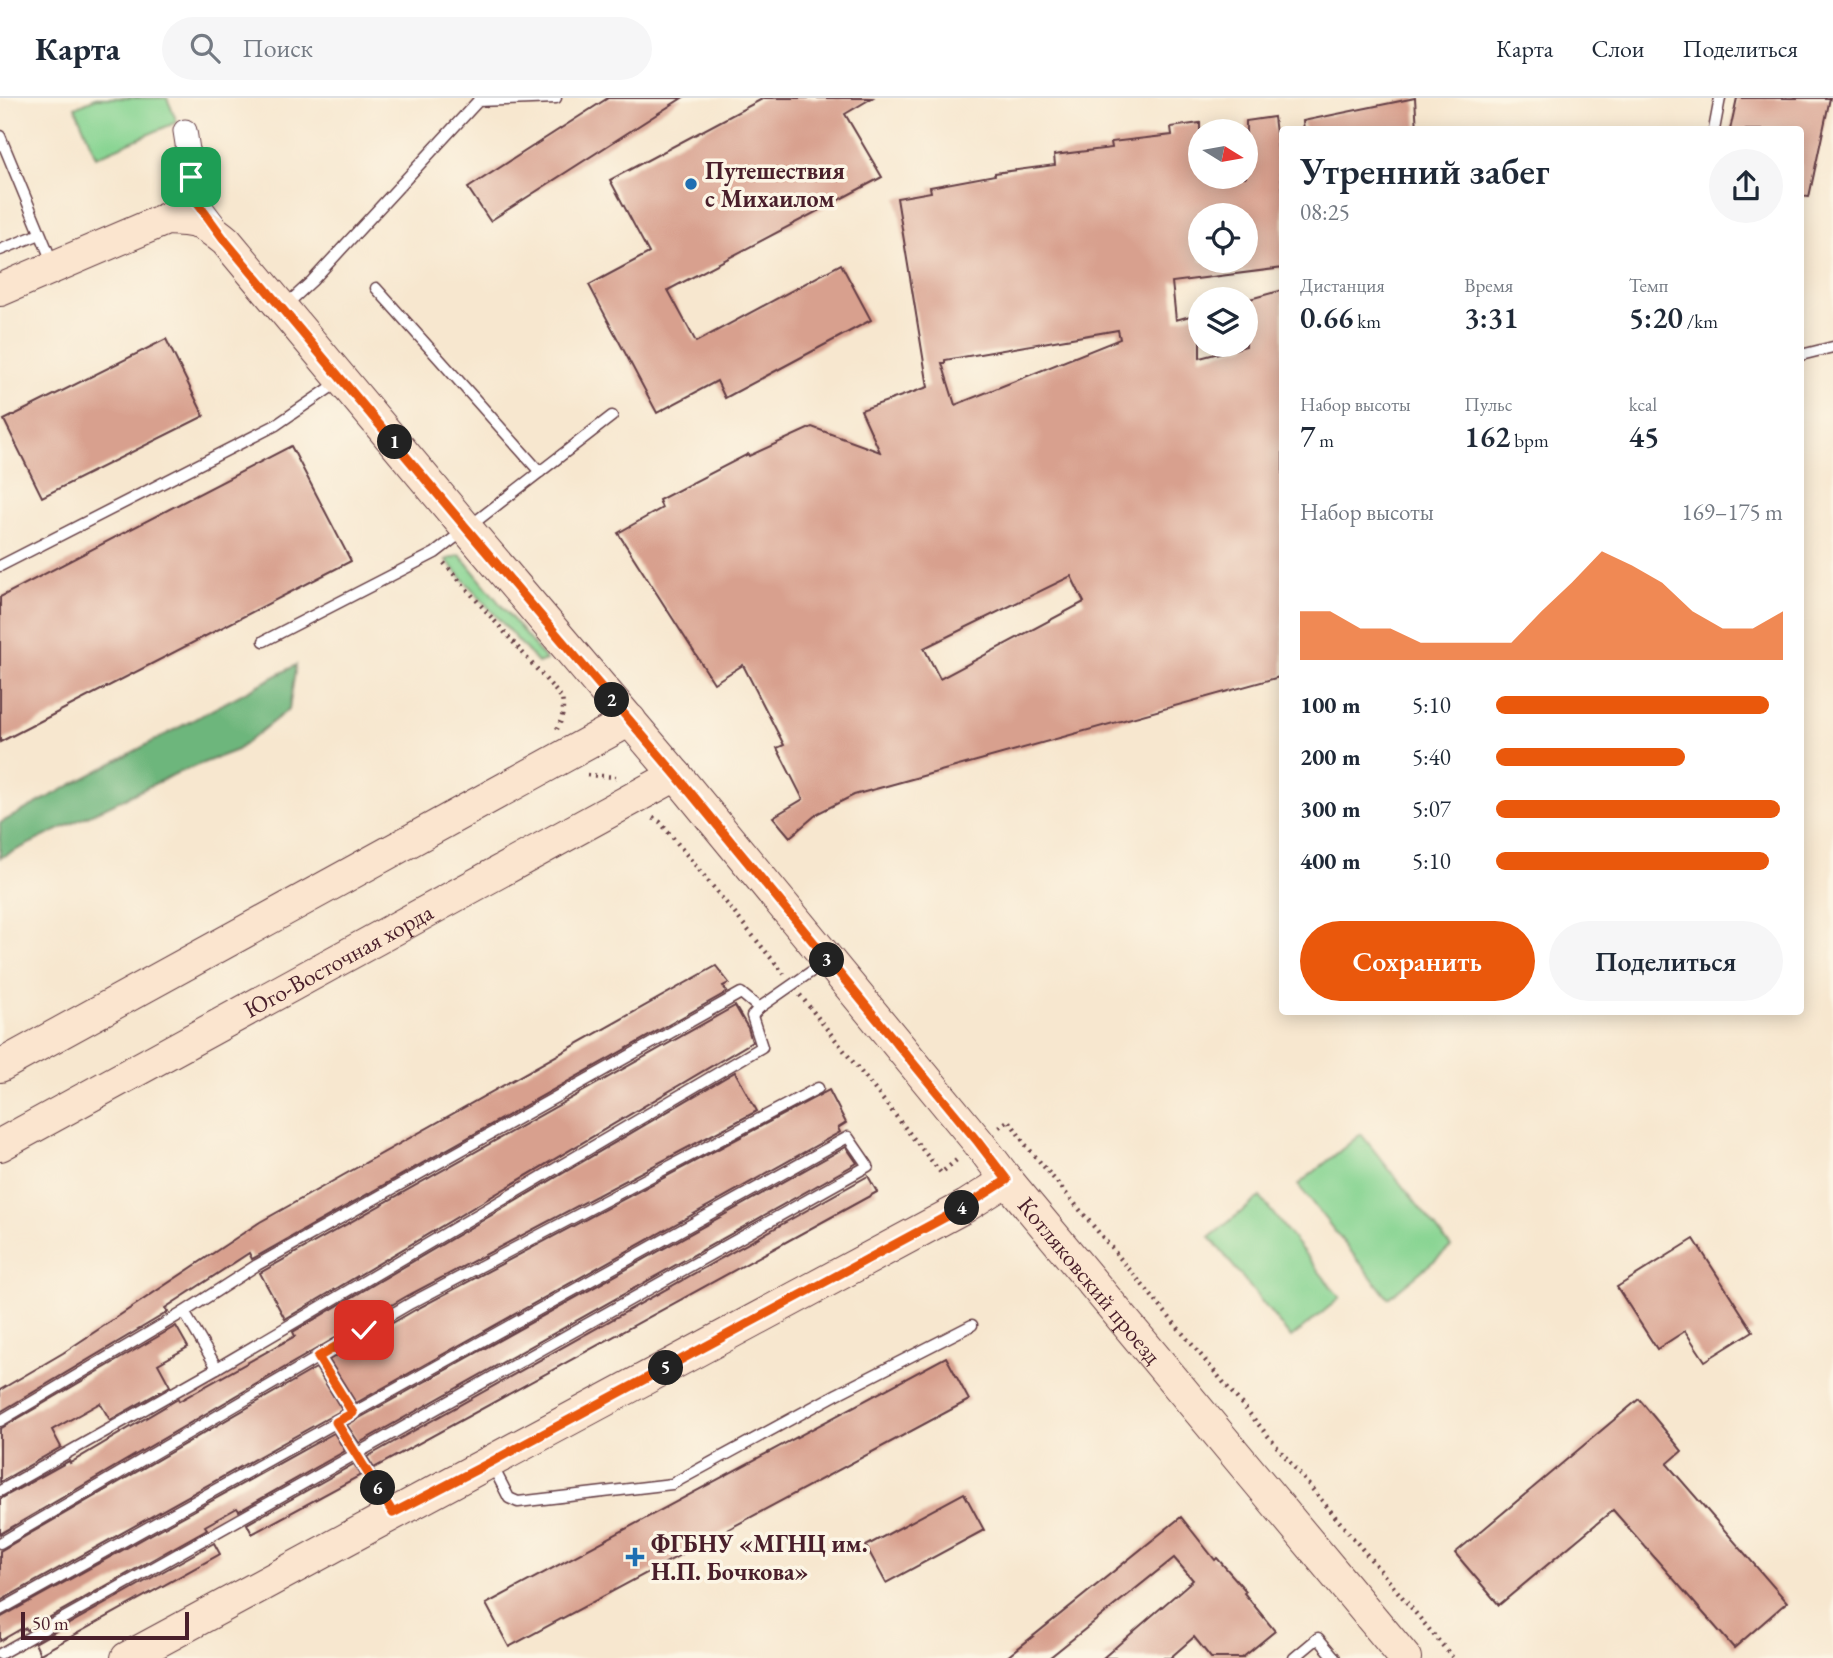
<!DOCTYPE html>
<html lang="ru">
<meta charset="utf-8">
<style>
body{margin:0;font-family:"EB Garamond",serif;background:#f6f6f7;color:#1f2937;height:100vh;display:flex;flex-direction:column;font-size:26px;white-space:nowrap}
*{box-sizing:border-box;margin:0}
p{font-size:23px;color:#747a83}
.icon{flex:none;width:38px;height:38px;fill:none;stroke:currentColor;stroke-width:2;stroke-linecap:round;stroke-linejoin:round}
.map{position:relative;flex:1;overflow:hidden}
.panel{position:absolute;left:1279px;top:28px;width:525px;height:889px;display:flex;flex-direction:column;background:#fff;border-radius:7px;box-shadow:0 4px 18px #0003}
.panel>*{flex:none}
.needle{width:46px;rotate:101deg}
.fabs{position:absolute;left:1188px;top:21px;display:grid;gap:14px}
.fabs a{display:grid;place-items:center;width:70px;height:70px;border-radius:50%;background:#fff;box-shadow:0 4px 18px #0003;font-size:35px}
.scale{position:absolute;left:21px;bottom:18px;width:168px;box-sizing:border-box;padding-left:7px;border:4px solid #4a1f2b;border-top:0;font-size:19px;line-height:24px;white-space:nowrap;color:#4a1f2b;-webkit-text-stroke:5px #fcf5e5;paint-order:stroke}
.pin{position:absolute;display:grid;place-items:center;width:60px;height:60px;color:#fff;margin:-30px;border-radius:14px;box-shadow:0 4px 10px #0006}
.km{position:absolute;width:35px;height:35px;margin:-18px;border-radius:50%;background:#222;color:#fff;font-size:19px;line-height:35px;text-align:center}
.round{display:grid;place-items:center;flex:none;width:74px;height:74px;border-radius:37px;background:#f6f6f7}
.head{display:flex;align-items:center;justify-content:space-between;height:119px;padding:0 21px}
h1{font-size:38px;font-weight:600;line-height:52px}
.metrics{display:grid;grid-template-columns:repeat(3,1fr);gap:10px;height:119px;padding:7px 21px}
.metrics div{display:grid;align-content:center}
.metrics b{font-size:30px;font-weight:600}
.metrics small{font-size:19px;font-weight:400}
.metrics p{font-size:19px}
.chart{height:196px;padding:14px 21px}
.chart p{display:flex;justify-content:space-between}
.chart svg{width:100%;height:126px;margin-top:7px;fill:#ea580c;opacity:.7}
.cta{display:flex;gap:14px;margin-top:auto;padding:14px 21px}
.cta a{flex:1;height:80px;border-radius:42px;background:#ea580c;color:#fff;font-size:28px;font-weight:600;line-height:80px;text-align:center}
.cta a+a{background:#f6f6f7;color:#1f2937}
ul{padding:0 21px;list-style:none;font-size:23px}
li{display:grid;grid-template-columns:112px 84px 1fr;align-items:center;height:52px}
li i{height:18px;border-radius:9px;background:#ea580c}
header{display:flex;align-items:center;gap:42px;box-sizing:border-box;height:98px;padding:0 35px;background:#fff;border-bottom:2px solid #e0e1e3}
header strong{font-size:33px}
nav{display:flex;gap:38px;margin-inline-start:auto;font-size:24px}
.search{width:490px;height:63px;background:#f6f6f7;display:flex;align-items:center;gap:18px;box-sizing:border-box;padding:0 24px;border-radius:38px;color:#747a83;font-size:26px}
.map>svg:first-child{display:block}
.green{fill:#87d492;stroke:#687a5e;stroke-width:2}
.forest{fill:#6db67c;stroke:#5c6a54;stroke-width:2}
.building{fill:#d8a08e;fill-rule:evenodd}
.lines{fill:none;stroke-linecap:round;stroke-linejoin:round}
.lane-casing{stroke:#643d44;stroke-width:13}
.street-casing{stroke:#643d44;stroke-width:25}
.secondary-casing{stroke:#643d44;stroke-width:34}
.path{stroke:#643d44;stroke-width:4.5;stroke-dasharray:2 5;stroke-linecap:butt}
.lane{stroke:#fff;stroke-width:10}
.street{stroke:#fff;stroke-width:23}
.secondary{stroke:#fbe5cf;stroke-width:32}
.route-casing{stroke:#fff;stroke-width:14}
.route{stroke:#ea580c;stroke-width:9}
.poi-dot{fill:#1f6fb2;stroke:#fcf5e5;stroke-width:2.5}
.labels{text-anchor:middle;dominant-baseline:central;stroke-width:7;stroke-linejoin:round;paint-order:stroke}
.poi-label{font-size:24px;font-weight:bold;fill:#4a1f2b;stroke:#fcf5e5;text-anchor:start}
.street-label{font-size:24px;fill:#4a1f2b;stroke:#fcf5e5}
</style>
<header>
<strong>Карта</strong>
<div class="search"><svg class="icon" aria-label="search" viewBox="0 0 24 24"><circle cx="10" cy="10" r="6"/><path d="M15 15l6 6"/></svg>Поиск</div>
<nav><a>Карта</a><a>Слои</a><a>Поделиться</a></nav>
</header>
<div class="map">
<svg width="1833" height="1560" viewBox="0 0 1833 1560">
<rect width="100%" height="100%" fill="#fcf5e5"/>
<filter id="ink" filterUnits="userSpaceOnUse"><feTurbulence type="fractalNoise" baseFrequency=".0143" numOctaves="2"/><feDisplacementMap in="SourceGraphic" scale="14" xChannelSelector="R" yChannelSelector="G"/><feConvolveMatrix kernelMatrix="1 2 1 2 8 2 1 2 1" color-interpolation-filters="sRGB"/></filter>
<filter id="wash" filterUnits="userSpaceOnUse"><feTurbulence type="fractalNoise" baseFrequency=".00686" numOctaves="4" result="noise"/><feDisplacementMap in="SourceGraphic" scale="28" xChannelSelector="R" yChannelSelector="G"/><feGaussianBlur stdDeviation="1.57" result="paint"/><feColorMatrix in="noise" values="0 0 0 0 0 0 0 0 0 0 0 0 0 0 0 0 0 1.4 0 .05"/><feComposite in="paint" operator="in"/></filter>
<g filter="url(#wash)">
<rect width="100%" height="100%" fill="#f7e7cf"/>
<g class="green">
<polygon points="96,0 167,0 177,24 96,59 75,9"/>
<polygon points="460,457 546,562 538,565 446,462"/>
<polygon points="1361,1036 1451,1149 1388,1200 1298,1087"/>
<polygon points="1260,1099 1340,1200 1291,1240 1210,1139"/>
</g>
<polygon class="forest" points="296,567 289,611 237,652 177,675 0,760 0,725"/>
<g id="blocks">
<g class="building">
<polygon points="608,0 682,0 490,123 468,90"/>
<polygon points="764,0 872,0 845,16 882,79 668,192 696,244 841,166 871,222 725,300 717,283 657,315 589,187 649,155 610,82"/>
<polygon points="1415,0 1417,32 1304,32 1303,23"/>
<polygon points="1737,0 1830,0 1809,99 1801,98 1801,32 1730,32"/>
<path d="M1274 19 1283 93V170L1172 184 1176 222 1200 215V260L1246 248V202L1283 192V578L854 697 818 715 790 739 773 719 803 701 777 650 784 647 743 567 714 585 618 435 662 410 659 402 748 356 749 358 812 329 880 354 861 312 928 289 897 100 931 94 930 89 995 77V75L1055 67 1054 57 1112 50 1111 44 1172 37 1171 29 1200 25V79H1246V23ZM1200 117H1246V163H1200ZM1118 232 1120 241 955 307 942 265H945V262ZM1071 478 1084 504 940 581 924 550Z"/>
<polygon points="166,241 204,318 42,399 4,322"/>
<polygon points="291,348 351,463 0,644 0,499"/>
<polygon points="716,868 729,885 723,888 727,894 252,1161 249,1155 165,1210 168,1214 0,1314 0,1292 63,1255 260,1124"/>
<polygon points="735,908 748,930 752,944 285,1221 260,1175"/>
<polygon points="735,974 757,1013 407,1198 0,1436 0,1401 69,1363 70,1365 178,1301 179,1303 295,1238 293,1234"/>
<polygon points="829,992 846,1025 838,1030 840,1034 356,1305 329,1262 415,1212"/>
<polygon points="846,1049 857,1065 359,1345 347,1327"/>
<polygon points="868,1078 877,1094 374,1370 367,1359"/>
<polygon points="1694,1141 1753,1233 1705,1263 1685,1233 1657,1251 1617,1189"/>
<polygon points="176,1228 188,1249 158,1266 170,1288 110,1322 100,1305 52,1332 61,1349 0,1384 0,1331"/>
<polygon points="946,1259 969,1302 509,1549 486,1506"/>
<polygon points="316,1270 342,1312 0,1503 0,1453"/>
<polygon points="1639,1301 1682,1353 1667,1366 1787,1504 1734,1550 1613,1412 1499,1507 1455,1455"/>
<polygon points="334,1335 345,1353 239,1413 237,1410 205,1428 207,1431 27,1532 26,1530 22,1532 21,1531 0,1543 0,1520"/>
<polygon points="354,1366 361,1377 252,1436 247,1426"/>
<polygon points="964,1395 984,1432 886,1485 866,1448"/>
<polygon points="1181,1419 1215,1462 1217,1460 1246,1493 1244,1495 1275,1533 1242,1560 1211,1560 1194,1539 1170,1560 1103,1560 1193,1482 1174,1460 1049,1560 1006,1560"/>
<polygon points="214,1445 220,1456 40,1556 35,1545"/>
</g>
</g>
</g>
<g filter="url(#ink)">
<use href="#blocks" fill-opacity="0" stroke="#643d44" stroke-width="2"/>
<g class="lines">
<g class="lane-casing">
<g id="lane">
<polyline points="1714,32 1720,0"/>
<polyline points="0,38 53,166"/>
<polyline points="0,152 40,136"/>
<polyline points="376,190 540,374"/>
<polyline points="284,209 312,183 478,3 556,0"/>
<polyline points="1801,257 1833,249"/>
<polyline points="0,468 276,327 340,283"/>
<polyline points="264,543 435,455 612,318"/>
<polyline points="184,1214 217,1270"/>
<polyline points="318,1259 353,1315"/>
<polyline points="0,1323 184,1214 257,1167 741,895 759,910"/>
<polyline points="336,1324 392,1412"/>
<polyline points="492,1367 509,1400 518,1404 672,1386 837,1296 972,1227"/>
<polyline points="0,1393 217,1270 762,949 752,918 759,910 825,864"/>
<polyline points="0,1445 411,1205 818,990"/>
<polyline points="0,1512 848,1039 868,1068 0,1556"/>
<polyline points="1294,1560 1318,1540 1335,1560"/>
</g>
</g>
<g class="street-casing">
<polyline id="street" points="185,33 196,103 218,132"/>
</g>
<g class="secondary-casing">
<g id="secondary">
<path id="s1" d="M0 192 166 121C197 122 202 123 226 143L467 431 676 677 978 1044 1007 1082 1405 1560"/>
<polyline points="0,968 630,622"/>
<path id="s2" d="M0 1047 676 677"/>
<path d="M127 1560C406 1408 687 1259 966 1108L1007 1082"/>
</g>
</g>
<g class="path">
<path d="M444 465 562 600C564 612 563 620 557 631"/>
<polyline points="587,677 616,679"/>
<polyline points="653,720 660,724 784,876"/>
<polyline points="800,897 941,1075 959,1060"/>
<polyline points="999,1029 1009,1022 1025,1046 1453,1560"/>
</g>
<use href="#lane" class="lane"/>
<use href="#street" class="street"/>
<use href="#secondary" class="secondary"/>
</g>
</g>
<g class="lines" filter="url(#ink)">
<g class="route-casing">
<polyline id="route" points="191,79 196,103 226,144 467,431 676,677 978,1044 1007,1082 966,1108 491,1364 393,1415 336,1324 353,1315 318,1259 364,1232"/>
</g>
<use href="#route" class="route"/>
</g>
<g class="poi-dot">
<circle cx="691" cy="86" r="7"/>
<path d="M631.5 1448.5h7v7h7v7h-7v7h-7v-7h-7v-7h7z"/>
</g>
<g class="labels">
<g class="poi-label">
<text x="705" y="72">Путешествия<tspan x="705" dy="28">с Михаилом</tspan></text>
<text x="651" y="1445">ФГБНУ «МГНЦ им.<tspan x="651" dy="28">Н.П. Бочкова»</tspan></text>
</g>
<g class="street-label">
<text stroke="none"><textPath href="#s2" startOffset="385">Юго-Восточная хорда</textPath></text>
<text stroke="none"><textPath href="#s1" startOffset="1598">Котляковский проезд</textPath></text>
</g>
</g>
</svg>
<div class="fabs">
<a><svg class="needle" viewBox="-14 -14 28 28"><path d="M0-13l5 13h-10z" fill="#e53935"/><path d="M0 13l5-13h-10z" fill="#747a83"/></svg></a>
<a><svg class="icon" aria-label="locate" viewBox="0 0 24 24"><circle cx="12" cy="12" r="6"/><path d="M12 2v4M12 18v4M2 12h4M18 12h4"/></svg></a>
<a><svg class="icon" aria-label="layers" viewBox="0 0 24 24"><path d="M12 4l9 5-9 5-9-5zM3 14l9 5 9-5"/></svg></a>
</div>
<div class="scale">50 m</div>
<div class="pin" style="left:191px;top:79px;background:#1e9e55"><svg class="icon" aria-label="arrive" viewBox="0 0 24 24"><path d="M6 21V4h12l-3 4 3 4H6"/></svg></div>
<div class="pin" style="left:364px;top:1232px;background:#d93025"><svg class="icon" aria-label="check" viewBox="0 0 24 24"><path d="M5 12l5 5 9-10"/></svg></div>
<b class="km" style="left:395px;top:344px">1</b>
<b class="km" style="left:612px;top:602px">2</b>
<b class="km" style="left:827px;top:862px">3</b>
<b class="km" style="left:962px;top:1110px">4</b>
<b class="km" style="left:666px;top:1270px">5</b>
<b class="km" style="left:378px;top:1390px">6</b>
<section class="panel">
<div class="head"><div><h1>Утренний забег</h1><p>08:25</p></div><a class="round"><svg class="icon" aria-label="share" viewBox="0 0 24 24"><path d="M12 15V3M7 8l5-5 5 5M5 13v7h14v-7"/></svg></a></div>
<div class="metrics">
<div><p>Дистанция</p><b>0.66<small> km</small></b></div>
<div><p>Время</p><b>3:31</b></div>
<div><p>Темп</p><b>5:20<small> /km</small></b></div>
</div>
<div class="metrics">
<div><p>Набор высоты</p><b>7<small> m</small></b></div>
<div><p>Пульс</p><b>162<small> bpm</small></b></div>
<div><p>kcal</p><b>45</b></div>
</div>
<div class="chart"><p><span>Набор высоты</span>169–175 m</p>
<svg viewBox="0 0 160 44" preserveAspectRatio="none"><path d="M0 44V27L10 27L20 33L30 33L40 38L50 38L60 38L70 38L80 27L90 17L100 6L110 11L120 17L130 27L140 33L150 33L160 27V44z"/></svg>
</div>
<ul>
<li><b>100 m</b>5:10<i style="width:95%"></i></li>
<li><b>200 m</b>5:40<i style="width:66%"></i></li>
<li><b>300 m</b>5:07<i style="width:99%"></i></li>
<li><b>400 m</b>5:10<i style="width:95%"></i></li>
</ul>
<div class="cta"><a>Сохранить</a><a>Поделиться</a></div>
</section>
</div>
